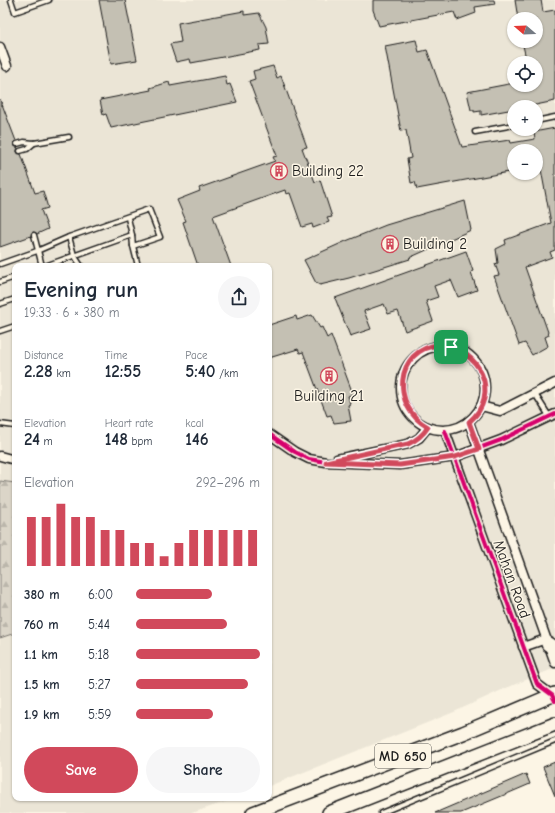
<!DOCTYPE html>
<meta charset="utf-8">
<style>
body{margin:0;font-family:"Comic Neue",sans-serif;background:#f6f6f7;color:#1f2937;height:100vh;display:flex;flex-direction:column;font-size:15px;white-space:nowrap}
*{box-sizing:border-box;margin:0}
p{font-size:13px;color:#747a83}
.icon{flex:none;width:22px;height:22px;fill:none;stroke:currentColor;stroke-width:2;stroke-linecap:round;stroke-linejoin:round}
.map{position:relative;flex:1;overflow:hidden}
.details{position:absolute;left:12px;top:263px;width:260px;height:538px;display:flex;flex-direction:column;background:#fff;border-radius:8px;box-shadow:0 1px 3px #0004}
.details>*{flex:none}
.needle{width:26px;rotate:289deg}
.fabs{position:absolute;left:507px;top:12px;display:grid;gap:8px}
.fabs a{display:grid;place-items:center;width:36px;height:36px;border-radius:50%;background:#fff;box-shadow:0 1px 3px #0004;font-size:20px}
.pin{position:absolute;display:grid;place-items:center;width:34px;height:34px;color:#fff;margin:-17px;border-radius:8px;box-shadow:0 2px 6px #0006}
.round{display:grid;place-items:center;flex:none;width:42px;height:42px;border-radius:21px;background:#f6f6f7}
.head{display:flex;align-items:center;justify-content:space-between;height:68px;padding:0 12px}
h1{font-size:22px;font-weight:700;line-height:30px}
.figures{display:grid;grid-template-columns:repeat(3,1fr);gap:6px;height:68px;padding:4px 12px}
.figures div{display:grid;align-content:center}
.figures b{font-size:17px;font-weight:700}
.figures small{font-size:11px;font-weight:400}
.figures p{font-size:11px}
.chart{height:112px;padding:8px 12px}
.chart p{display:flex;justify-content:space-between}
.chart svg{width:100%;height:72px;margin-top:4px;stroke:#d1495b;stroke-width:6}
.button{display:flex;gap:8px;margin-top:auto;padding:8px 12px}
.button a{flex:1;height:46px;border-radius:24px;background:#d1495b;color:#fff;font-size:16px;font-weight:700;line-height:46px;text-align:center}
.button a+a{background:#f6f6f7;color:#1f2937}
ul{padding:0 12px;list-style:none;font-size:13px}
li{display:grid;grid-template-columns:64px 48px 1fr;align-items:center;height:30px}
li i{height:10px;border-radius:5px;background:#d1495b}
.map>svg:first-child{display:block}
.built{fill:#ebe5d6;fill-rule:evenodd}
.forest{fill:url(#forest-firs);stroke:#7c7872}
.building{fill:#c4c0b3;stroke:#1c1c1c}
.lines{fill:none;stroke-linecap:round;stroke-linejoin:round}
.service-casing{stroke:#1c1c1c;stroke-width:7}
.minor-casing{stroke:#1c1c1c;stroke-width:11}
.primary-casing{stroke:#1c1c1c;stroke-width:16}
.service{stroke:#fcf5e5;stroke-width:4}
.minor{stroke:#fcf5e5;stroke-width:8}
.primary{stroke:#fcf5e5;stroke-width:13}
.cycleway-casing{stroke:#fcf5e5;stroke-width:6}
.cycleway{stroke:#d6006c;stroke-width:4}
.route-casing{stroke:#fff;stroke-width:8}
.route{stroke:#d1495b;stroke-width:5}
.labels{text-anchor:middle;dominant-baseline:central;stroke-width:3;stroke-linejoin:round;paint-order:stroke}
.shield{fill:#fcf5e5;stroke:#5f5d58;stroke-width:1}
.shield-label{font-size:14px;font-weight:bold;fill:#1c1c1c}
.poi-label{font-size:15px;fill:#1c1c1c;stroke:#fcf5e5;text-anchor:start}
.street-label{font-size:15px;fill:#1c1c1c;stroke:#fcf5e5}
</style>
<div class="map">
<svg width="555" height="813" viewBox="0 0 555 813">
<defs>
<pattern id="forest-firs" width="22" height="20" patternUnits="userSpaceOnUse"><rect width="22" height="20" fill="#dbd5c8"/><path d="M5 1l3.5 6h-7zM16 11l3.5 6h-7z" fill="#bbb6ab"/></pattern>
</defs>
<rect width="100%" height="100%" fill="#fcf5e5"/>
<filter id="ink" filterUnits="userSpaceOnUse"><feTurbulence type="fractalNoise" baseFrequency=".025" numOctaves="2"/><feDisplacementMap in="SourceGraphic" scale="8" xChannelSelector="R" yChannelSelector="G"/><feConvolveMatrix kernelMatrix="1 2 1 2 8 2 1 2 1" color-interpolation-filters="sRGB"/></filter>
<g filter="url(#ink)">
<path class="built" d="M0 0H555V668L506 688 454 712 269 786V266H15V798H237L192 813H0ZM514 19H536V41H514ZM514 63H536V85H514ZM514 107H536V129H514ZM514 151H536V173H514Z"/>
<polygon class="forest" points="0,481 15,483 15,633 0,638"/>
<g class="building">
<polygon points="99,0 125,0 137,60 111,64"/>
<polygon points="373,0 494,0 495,4 475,7 476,13 457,20 454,12 379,26 373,10"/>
<polygon points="515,0 541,0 543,12 555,10 555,101 526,107 514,107 514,109 481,115 481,111 474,112 474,110 471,110 467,92 514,83 514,85 536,85 536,63 527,63 522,41 536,41 536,19 518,19"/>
<polygon points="244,11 244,15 259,13 266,27 269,44 259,45 260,50 191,63 190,59 176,62 170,44 181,42 178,23"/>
<polygon points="416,40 419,52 427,50 462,147 510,140 511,143 535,139 534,132 555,128 555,250 550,252 552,257 525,267 549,335 545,337 548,346 532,355 525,343 519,345 494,276 499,275 495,264 498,263 496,249 506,244 505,240 551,223 540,164 536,164 536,151 514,151 514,171 417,189 415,182 411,183 407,159 411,158 406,130 401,131 385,46"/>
<polygon points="273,66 277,78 281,76 307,147 302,148 315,182 320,180 332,217 327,218 329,222 313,228 312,224 302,227 290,193 286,194 285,190 213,216 231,266 198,266 183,222 186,221 177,200 200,191 199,188 275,161 273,157 277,156 249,81 255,79 253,71"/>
<polygon points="225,76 227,85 230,84 237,102 111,128 106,114 103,115 100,100 151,90 150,88 169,82 170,86"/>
<polygon points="0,99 16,141 14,143 14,145 18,148 17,152 21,154 35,193 43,191 48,208 41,210 48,229 37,234 33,232 31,236 0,247"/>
<polygon points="465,201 471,230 409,258 410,259 349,278 320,285 316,283 304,260 346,241 386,225"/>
<polygon points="466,251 473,271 471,272 477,290 458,297 451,280 434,286 438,297 426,301 433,321 405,331 398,311 388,314 384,304 364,311 371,329 350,336 335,298"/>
<polygon points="312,315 320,328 322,327 327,338 331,335 353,394 348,396 350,404 348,405 351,421 334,423 331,415 327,416 303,352 300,353 298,349 269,358 269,325 296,316 297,320"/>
<polygon points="555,762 555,796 543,767"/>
<polygon points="526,774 530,784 509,793 461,813 435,813"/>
</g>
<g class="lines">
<g class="service-casing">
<g id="service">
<polyline points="11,0 15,12 49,0"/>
<polyline points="536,121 555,117"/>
<polyline points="475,132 514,125"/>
<polyline points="17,144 24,142 34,143 69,137"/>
<polyline points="20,151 27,149 34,143"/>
<polyline points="128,218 132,235"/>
<polyline points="34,235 42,266"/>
<polyline points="69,237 74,255 81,266"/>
<polyline points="133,246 138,266"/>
<polyline points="0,264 37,251 69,237 149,209 160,237 133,246 132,235 45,266"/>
<polyline points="0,282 15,277"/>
<polyline points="0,304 15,299"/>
<polyline points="0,331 15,326"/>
<polyline points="535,394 549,416"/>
<polyline points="0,424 15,426"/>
<polyline points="381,813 555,741"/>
</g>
</g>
<g class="minor-casing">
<g id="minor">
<polyline points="0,47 7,66"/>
<circle cx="443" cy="388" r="42"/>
<polyline points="481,406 500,411 555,383"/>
<polyline points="469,422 555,663"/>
<polyline points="445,431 537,684 552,695 553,692"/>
<polyline points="269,434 295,452 309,459 326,462 400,465 455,457 501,440 555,414"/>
<polyline points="0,456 15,460"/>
<polyline points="337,459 408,444 419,438 428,427"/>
<polyline points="523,647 546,639"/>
</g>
</g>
<g class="primary-casing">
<g id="primary">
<polyline points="548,644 554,648 555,650"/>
<polyline points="253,813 463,733 555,694"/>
<polyline points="329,813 555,724"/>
</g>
</g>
<use href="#service" class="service"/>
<use href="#minor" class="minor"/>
<use href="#primary" class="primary"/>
<g class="cycleway-casing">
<g id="cycleway">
<polyline points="445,431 537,684 552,695 555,701"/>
<polyline points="269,434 295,452 309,459 326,462 400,465 455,457 501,440 555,414"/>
</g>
</g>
<use href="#cycleway" class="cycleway"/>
</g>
</g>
<g class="lines" filter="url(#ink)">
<g class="route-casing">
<path id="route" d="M439 345C480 348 502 394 469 422L479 449 455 457 400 465 326 462 408 444C417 440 423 435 428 427 391 408 394 349 439 345Z"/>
</g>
<use href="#route" class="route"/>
</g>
<defs>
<g id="building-ring" transform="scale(0.9)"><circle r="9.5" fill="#fcf5e5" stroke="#d1495b" stroke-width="1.5"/><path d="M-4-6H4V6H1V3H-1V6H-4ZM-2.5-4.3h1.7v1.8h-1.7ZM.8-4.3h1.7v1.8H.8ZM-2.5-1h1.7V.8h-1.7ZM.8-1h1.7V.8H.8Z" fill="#d1495b"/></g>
</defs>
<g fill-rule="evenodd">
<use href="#building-ring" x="279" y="171"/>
<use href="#building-ring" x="390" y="244"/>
<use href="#building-ring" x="329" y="376"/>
</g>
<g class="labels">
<rect class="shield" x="375" y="744" width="56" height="24" rx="3"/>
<g class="shield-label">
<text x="403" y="756">MD 650</text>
</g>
<g class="poi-label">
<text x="292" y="171">Building 22</text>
<text x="403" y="244">Building 2</text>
<text x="329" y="396" text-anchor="middle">Building 21</text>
</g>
<g class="street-label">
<text transform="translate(512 579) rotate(70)">Mahan Road</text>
</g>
</g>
</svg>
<div class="fabs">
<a><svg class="needle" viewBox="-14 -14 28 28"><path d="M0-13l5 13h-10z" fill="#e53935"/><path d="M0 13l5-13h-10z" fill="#747a83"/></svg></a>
<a><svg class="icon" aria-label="locate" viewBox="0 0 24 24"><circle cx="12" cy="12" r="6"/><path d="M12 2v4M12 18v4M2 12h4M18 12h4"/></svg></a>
<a>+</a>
<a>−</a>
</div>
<div class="pin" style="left:451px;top:347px;background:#1e9e55"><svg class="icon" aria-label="arrive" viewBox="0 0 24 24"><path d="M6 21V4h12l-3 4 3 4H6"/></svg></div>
<section class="details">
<div class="head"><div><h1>Evening run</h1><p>19:33 · 6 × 380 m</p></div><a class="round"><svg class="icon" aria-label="share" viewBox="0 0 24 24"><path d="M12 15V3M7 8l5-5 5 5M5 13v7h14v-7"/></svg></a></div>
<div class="figures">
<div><p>Distance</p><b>2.28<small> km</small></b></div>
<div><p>Time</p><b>12:55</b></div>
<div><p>Pace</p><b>5:40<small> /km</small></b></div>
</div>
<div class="figures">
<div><p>Elevation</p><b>24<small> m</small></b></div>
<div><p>Heart rate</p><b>148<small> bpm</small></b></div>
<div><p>kcal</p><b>146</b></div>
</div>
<div class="chart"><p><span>Elevation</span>292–296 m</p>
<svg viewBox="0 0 160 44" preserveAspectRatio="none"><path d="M5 44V14M15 44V14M25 44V6M35 44V14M45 44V14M55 44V22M65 44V22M75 44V30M85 44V30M95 44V38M105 44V30M115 44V22M125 44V22M135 44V22M145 44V22M155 44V22"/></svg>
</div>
<ul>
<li><b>380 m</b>6:00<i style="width:61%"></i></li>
<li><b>760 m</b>5:44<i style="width:73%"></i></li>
<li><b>1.1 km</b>5:18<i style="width:100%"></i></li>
<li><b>1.5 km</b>5:27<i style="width:90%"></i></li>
<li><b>1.9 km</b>5:59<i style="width:62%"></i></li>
</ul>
<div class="button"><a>Save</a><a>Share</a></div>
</section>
</div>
